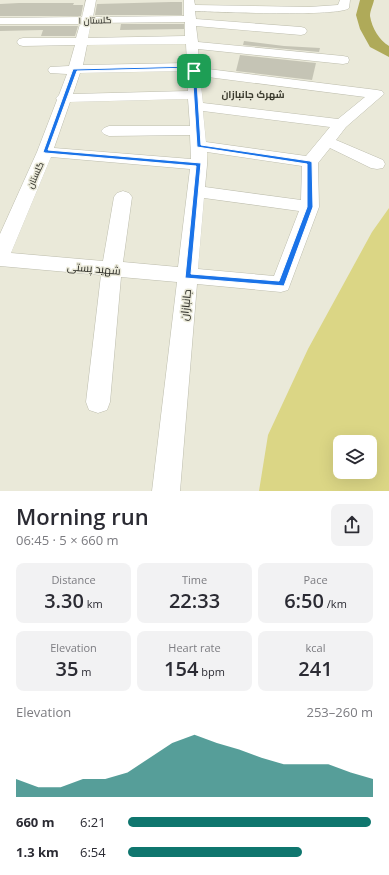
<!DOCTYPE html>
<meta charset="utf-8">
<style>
body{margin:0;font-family:"Open Sans",Cairo,sans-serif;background:#f2f2f3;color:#2b2b33;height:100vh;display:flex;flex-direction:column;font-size:15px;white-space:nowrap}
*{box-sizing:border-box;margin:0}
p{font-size:13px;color:#7c7c81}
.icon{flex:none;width:22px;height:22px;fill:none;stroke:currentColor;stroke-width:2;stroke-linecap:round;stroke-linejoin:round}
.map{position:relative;height:491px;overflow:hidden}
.drawer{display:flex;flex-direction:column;background:#fff;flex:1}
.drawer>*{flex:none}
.fabs{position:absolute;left:333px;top:435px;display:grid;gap:8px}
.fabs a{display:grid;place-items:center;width:44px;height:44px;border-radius:8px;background:#fff;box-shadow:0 4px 16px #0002;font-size:20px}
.pin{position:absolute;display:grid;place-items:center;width:34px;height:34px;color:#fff;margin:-17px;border-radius:8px;box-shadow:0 2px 6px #0006}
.round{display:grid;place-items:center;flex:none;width:42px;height:42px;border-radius:8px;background:#f2f2f3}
.headline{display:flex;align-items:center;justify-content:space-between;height:68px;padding:0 16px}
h1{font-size:22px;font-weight:600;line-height:30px}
.figures{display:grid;grid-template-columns:repeat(3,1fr);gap:6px;height:68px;padding:4px 16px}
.figures div{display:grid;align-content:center;border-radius:8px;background:#f2f2f3;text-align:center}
.figures b{font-size:20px;font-weight:600}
.figures small{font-size:11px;font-weight:400}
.figures p{font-size:11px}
.chart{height:112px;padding:8px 16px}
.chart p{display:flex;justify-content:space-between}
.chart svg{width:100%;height:72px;margin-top:4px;fill:#0f766e;opacity:.7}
ul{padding:0 16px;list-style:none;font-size:13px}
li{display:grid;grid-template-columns:64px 48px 1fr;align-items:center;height:30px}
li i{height:10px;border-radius:5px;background:#0f766e}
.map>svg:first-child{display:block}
.green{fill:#dbd685;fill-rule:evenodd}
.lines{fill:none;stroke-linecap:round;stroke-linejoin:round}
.river{fill:#afaa59;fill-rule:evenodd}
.building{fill:#c5c4b5}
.minor-casing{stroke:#bdbdad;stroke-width:1}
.minor{fill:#fff;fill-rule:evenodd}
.route{fill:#1a73e8;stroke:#fff;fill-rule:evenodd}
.labels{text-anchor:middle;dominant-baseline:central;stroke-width:3;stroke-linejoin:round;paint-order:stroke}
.far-street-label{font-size:9px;fill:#262620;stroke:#eae9d9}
.far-neighbourhood-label{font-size:10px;font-weight:bold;fill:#3c3c2f;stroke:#eae9d9}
.street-label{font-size:11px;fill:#262620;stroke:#eae9d9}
</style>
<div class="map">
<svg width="389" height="491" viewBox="0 0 389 491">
<rect width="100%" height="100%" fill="#eae9d9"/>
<path class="green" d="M389 208V491H259L268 435 308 349 372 232ZM340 442H370V472H340Z"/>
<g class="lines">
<path class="river" d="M360 0H374C373 5 370 11 370 16 372 28 379 40 389 46V57L370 47 360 29 356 15Z"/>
</g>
<g class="building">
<polygon points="171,2 182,2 182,15 95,15 97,4"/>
<polygon points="19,3 74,3 73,5 83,5 81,16 0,16 0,4"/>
<polygon points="121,24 184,24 184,29 120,30"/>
<polygon points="0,26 78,26 75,36 41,36 43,30 0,31"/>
<polygon points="244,41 284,46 320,48 319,52 243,45"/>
<polygon points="240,55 316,63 312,80 236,71"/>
</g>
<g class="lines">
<g class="minor-casing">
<path id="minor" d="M86 0H96L93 17 184 16V0H194L195 5 309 7 338 5 340 0H350L349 8C341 17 215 12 195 11L196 19 301 27 305 28 307 31 305 34 301 35 196 26 198 42 343 56 348 57 349 60 348 63 343 64 198 49 200 68 377 90 382 91 384 94 346 127 336 140 383 160 385 164 383 168 377 169 371 168 330 148 318 163 319 207 288 290 281 292 197 284 180 491H152L177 282 121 277 110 402 107 410 98 413 89 410 86 402 101 275 0 266V234L37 152 57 100 56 98 59 95 67 74 50 73 48 70 50 67 69 66 75 45 23 46 19 45 17 42 19 39 23 38H76L80 24H0V18L82 17ZM91 23 185 22V36L88 38ZM186 44 187 63 83 65 87 45ZM187 71 188 91 73 94 80 73ZM200 76 365 97 338 119 203 103ZM188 99 190 126H109L104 128 101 131 104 134 109 136 190 135 191 159 54 148 70 102ZM203 111 330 127 306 156 206 142ZM207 152 302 166 301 200 205 187 207 165ZM51 157 190 169 178 267 123 262 132 197 129 193 123 191 117 193 114 197 103 261 11 253ZM204 198 299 211 274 276 198 269Z"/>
</g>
<use href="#minor" class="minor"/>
</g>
<path class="route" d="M196 66 201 145 310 161 312 162 313 207 284 286 185 278 196 166 45 153 43 152 73 69ZM192 68 197 147 307 164V207L279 281 191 274 201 163 48 150 77 71Z"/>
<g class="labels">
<g class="far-street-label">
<text transform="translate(95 20) rotate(-1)">گلستان ۱</text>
<text transform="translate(35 175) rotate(-66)">گلستان</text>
</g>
<g class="far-neighbourhood-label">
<text x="253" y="94">شهرک جانبازان</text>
</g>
<g class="street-label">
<text transform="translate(94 268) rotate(5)">شهید پستی</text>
<text transform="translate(185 305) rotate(-84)">جانبازان</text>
</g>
</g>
</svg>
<div class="fabs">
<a><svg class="icon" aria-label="layers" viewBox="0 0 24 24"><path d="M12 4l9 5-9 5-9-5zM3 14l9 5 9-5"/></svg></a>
</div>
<div class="pin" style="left:194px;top:71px;background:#1e9e55"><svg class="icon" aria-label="arrive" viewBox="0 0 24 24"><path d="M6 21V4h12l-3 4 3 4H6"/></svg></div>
</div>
<section class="drawer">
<div class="headline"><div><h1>Morning run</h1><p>06:45 · 5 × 660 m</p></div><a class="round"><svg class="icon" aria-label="share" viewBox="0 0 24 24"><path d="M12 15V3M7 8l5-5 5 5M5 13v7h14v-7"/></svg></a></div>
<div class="figures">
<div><p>Distance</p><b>3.30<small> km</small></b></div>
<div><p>Time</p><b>22:33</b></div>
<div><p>Pace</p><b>6:50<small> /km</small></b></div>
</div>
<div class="figures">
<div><p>Elevation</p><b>35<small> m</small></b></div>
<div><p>Heart rate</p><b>154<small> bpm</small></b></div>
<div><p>kcal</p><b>241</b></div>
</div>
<div class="chart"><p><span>Elevation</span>253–260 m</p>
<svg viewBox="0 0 160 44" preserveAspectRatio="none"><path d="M0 44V33L10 38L20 38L30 33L40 33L50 29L60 20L70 11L80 6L90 11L100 15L110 20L120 24L130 24L140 24L150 29L160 33V44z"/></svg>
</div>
<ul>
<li><b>660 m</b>6:21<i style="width:99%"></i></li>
<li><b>1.3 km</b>6:54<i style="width:71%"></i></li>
</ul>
</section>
